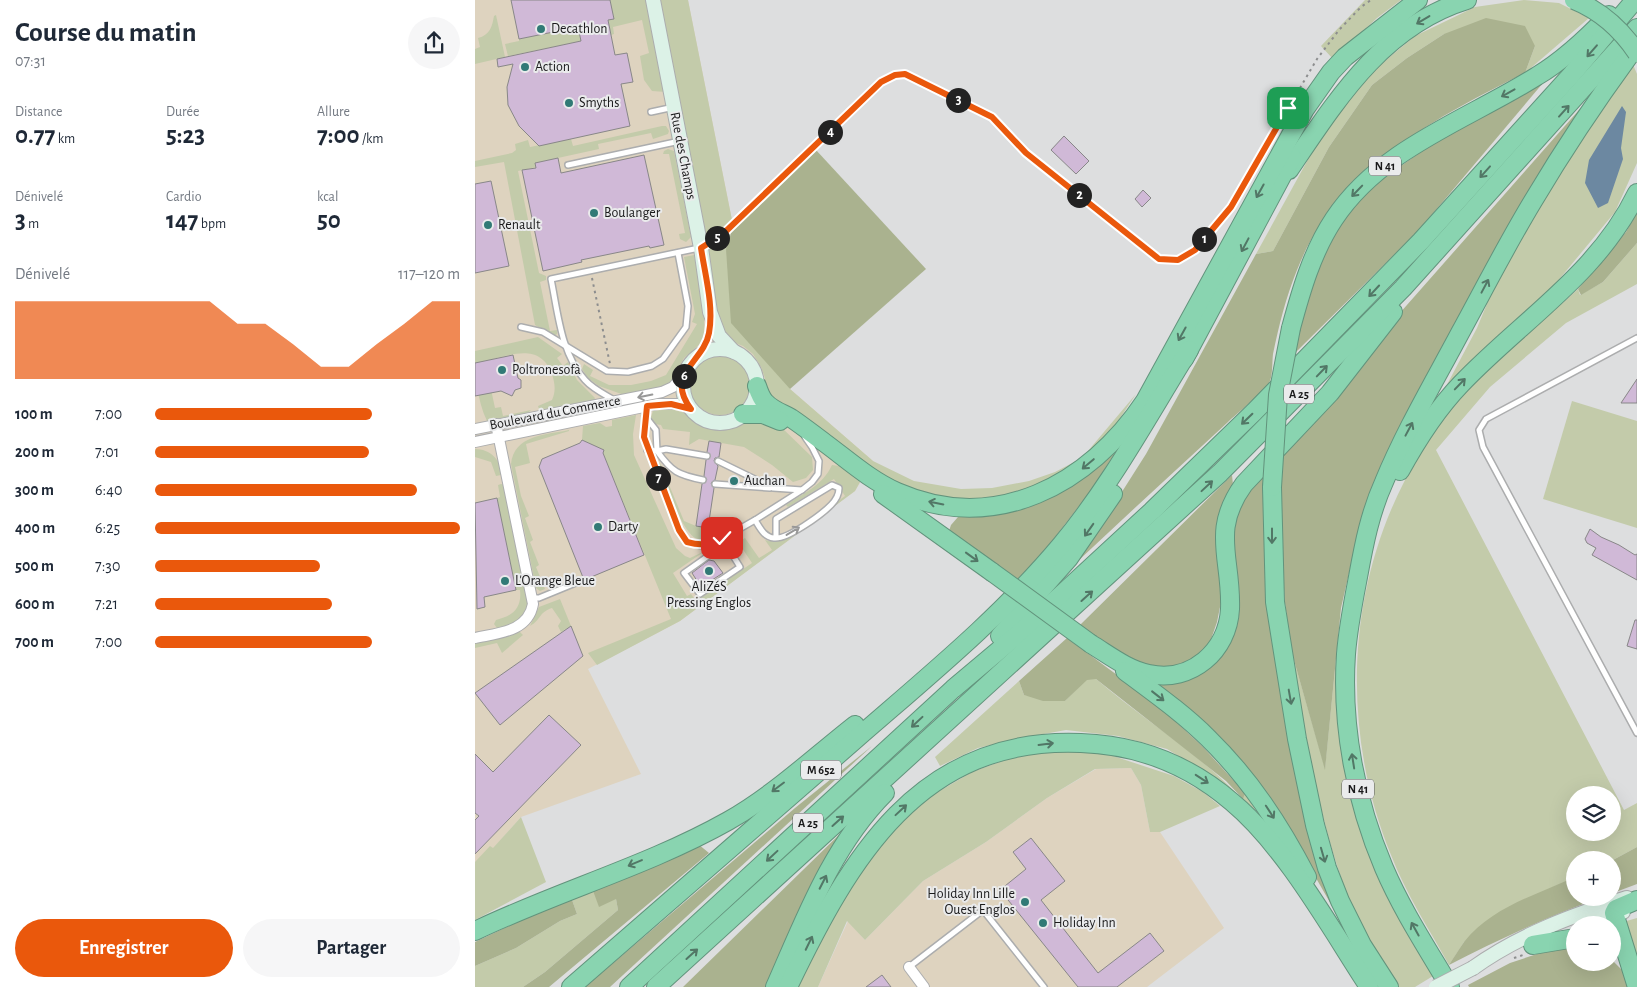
<!DOCTYPE html>
<html lang="fr">
<meta charset="utf-8">
<style>
body{margin:0;font-family:"Alegreya Sans",sans-serif;background:#f6f6f7;color:#1f2937;height:100vh;display:flex;flex-direction:column;font-size:19px;white-space:nowrap}
*{box-sizing:border-box;margin:0}
p{font-size:16px;color:#747a83}
.icon{flex:none;width:28px;height:28px;fill:none;stroke:currentColor;stroke-width:2;stroke-linecap:round;stroke-linejoin:round}
.map{position:relative;flex:1;overflow:hidden}
.side{display:flex;flex-direction:column;background:#fff;width:475px}
.side>*{flex:none}
.buttons{position:absolute;left:1091px;top:786px;display:grid;gap:10px}
.buttons a{display:grid;place-items:center;width:55px;height:55px;border-radius:50%;background:#fff;box-shadow:0 5px 20px #0002;font-size:25px}
.pin{position:absolute;display:grid;place-items:center;width:42px;height:42px;color:#fff;margin:-21px;border-radius:10px;box-shadow:0 2px 8px #0006}
.km{position:absolute;width:25px;height:25px;margin:-12px;border-radius:50%;background:#222;color:#fff;font-size:14px;line-height:25px;text-align:center}
.round{display:grid;place-items:center;flex:none;width:52px;height:52px;border-radius:26px;background:#f6f6f7}
.headline{display:flex;align-items:center;justify-content:space-between;height:85px;padding:0 15px}
h1{font-size:28px;font-weight:600;line-height:38px}
.figures{display:grid;grid-template-columns:repeat(3,1fr);gap:8px;height:85px;padding:5px 15px}
.figures div{display:grid;align-content:center}
.figures b{font-size:25px;font-weight:600}
.figures small{font-size:14px;font-weight:400}
.figures p{font-size:14px}
.chart{height:140px;padding:10px 15px}
.chart p{display:flex;justify-content:space-between}
.chart svg{width:100%;height:90px;margin-top:5px;fill:#ea580c;opacity:.7}
.action{display:flex;gap:10px;margin-top:auto;padding:10px 15px}
.action a{flex:1;height:58px;border-radius:30px;background:#ea580c;color:#fff;font-size:20px;font-weight:600;line-height:58px;text-align:center}
.action a+a{background:#f6f6f7;color:#1f2937}
ul{padding:0 15px;list-style:none;font-size:16px}
li{display:grid;grid-template-columns:80px 60px 1fr;align-items:center;height:38px}
li i{height:12px;border-radius:6px;background:#ea580c}
main{display:flex;flex:1;min-height:0}
.map>svg:first-child{display:block}
.commercial{fill:#ded3bf}
.green{fill:#c3cbaa;fill-rule:evenodd}
.forest{fill:#aab28f}
.water{fill:#6c88a1}
.building{fill:#d0b9d7;stroke:#888788}
.lines{fill:none;stroke-linecap:round;stroke-linejoin:round}
.lane-casing{stroke:#acadae;stroke-width:8}
.street-casing{stroke:#acadae;stroke-width:12}
.secondary-casing{stroke:#acadae;stroke-width:16}
.highway-casing{stroke:#62937c;stroke-width:20}
.path{stroke:#8c8d8e;stroke-width:2;stroke-dasharray:2.5 4;stroke-linecap:butt}
.lane{stroke:#fff;stroke-width:5}
.street{stroke:#fff;stroke-width:10}
.secondary{stroke:#dcf2e7;stroke-width:14}
.highway{stroke:#89d4b0;stroke-width:18}
.secondary-bridge-casing{stroke:#acadae;stroke-width:16;stroke-linecap:butt}
.highway-bridge-casing{stroke:#62937c;stroke-width:20;stroke-linecap:butt}
.secondary-bridge{stroke:#dcf2e7;stroke-width:14}
.highway-bridge{stroke:#89d4b0;stroke-width:18}
.oneway{stroke:#527766}
.oneway2{stroke:#989898}
.route-casing{stroke:#fff;stroke-width:10}
.route{stroke:#ea580c;stroke-width:6}
.poi-dot{fill:#317a76;stroke:#eaebec;stroke-width:2}
.labels{text-anchor:middle;dominant-baseline:central;stroke-width:4;stroke-linejoin:round;paint-order:stroke}
.shield{fill:#eaebec;stroke:#58595a;stroke-width:1}
.shield-label{font-size:12px;font-weight:bold;fill:#1a1a1b}
.poi-label{font-size:14px;fill:#1a1a1b;stroke:#eaebec;text-anchor:start}
.street-label{font-size:14px;fill:#1a1a1b;stroke:#eaebec}
</style>
<main>
<section class="side">
<div class="headline"><div><h1>Course du matin</h1><p>07:31</p></div><a class="round"><svg class="icon" aria-label="share" viewBox="0 0 24 24"><path d="M12 15V3M7 8l5-5 5 5M5 13v7h14v-7"/></svg></a></div>
<div class="figures">
<div><p>Distance</p><b>0.77<small> km</small></b></div>
<div><p>Durée</p><b>5:23</b></div>
<div><p>Allure</p><b>7:00<small> /km</small></b></div>
</div>
<div class="figures">
<div><p>Dénivelé</p><b>3<small> m</small></b></div>
<div><p>Cardio</p><b>147<small> bpm</small></b></div>
<div><p>kcal</p><b>50</b></div>
</div>
<div class="chart"><p><span>Dénivelé</span>117–120 m</p>
<svg viewBox="0 0 160 44" preserveAspectRatio="none"><path d="M0 44V6L10 6L20 6L30 6L40 6L50 6L60 6L70 6L80 17L90 17L100 27L110 38L120 38L130 27L140 17L150 6L160 6V44z"/></svg>
</div>
<ul>
<li><b>100 m</b>7:00<i style="width:71%"></i></li>
<li><b>200 m</b>7:01<i style="width:70%"></i></li>
<li><b>300 m</b>6:40<i style="width:86%"></i></li>
<li><b>400 m</b>6:25<i style="width:100%"></i></li>
<li><b>500 m</b>7:30<i style="width:54%"></i></li>
<li><b>600 m</b>7:21<i style="width:58%"></i></li>
<li><b>700 m</b>7:00<i style="width:71%"></i></li>
</ul>
<div class="action"><a>Enregistrer</a><a>Partager</a></div>
</section>
<div class="map">
<svg width="1162" height="987" viewBox="0 0 1162 987">
<rect width="100%" height="100%" fill="#dddedf"/>
<g class="commercial">
<polygon points="0,0 213,0 258,225 251,249 256,323 315,389 398,461 380,491 205,621 113,669 166,774 46,817 0,869"/>
<polygon points="656,768 666,785 675,832 685,832 749,928 672,987 343,987 373,921 390,940 448,881 511,842 572,798 621,769"/>
</g>
<g class="green">
<polygon points="135,0 173,0 191,92 177,91 169,80 165,56 174,53 167,20 138,27 139,34 136,35 33,56 30,44 44,41 44,39 138,19"/>
<polygon points="185,0 213,0 258,225 251,249 315,389 398,461 439,481 486,489 517,488 554,481 580,472 607,458 661,394 630,441 604,465 564,487 530,498 495,500 467,498 416,482 296,401 290,389 290,378 286,367 278,354 268,346 258,342 244,328 231,245"/>
<polygon points="890,0 926,0 902,18 858,59 846,46"/>
<polygon points="1049,0 1084,3 1114,18 1050,73 1060,46 969,34 932,58 897,85 854,147 798,251 781,254 847,134 888,79 940,36 1000,7"/>
<path d="M21 15 30 57 0 64V49L5 47 3 38C15 35 17 27 19 16Z"/>
<polygon points="1157,62 1162,74 1162,163 1140,212 1062,306 967,394 1002,328 1026,270 1094,154"/>
<polygon points="187,126 191,126 194,131 193,134 178,139 176,133 123,144 124,149 60,163 61,167 43,171 64,273 71,276 71,280 65,282 75,331 82,330 82,334 79,336 60,325 29,162 0,167 0,161 37,153 41,150 40,144 53,140 55,147 96,139 98,146"/>
<polygon points="193,149 199,151 216,237 211,242 205,239 204,234 210,233 194,154 188,154 189,151"/>
<path d="M1162 243V284L1091 323 1015 387 961 450 1149 810 1162 803V847L1138 860H1100V877L989 942 974 965C954 929 931 894 916 855 867 735 870 596 930 480 940 460 950 441 963 423 1002 372 1056 332 1103 289L1105 295 1128 282ZM1100 795H1138V832H1100Z"/>
<polygon points="219,255 228,303 230,337 225,344 209,358 195,383 187,388 152,396 124,386 113,378 107,369 109,364 118,370 115,376 134,385 156,385 176,381 191,375 222,324 217,322 220,314 209,257"/>
<path d="M63 337 87 354 82 358 88 366 93 362 102 380 120 398 118 402 94 408 64 409 63 406 77 400C81 391 80 384 77 374 65 342 36 355 10 361L20 408 26 407 28 416 56 410 52 414 12 421C2 400 0 375 0 351Z"/>
<circle cx="245" cy="385" r="30"/>
<polygon points="1097,401 1162,421 1162,528 1068,499"/>
<polygon points="196,409 210,413 220,422 235,429 255,429 272,421 303,424 337,457 338,470 331,478 318,482 297,465 269,447 224,439 214,445 215,432 188,429 186,425 180,424 176,417 178,411"/>
<path d="M161 415 158 434 159 455 201 548 210 556 215 558 230 551 198 573 212 596 216 594 221 601 277 563 263 542 270 538 284 558 297 550 290 540C312 548 352 509 370 496L359 479 313 507 311 505C329 493 348 485 357 465L364 466 385 482 380 491 205 621 122 665 113 653 196 619 128 453 129 450 107 440 108 426 125 423 131 427 137 426V420Z"/>
<path d="M94 430V431L51 444 55 463 40 467 46 496 54 516 50 518 58 540 55 542 64 565 61 567 70 589 65 591 61 588 36 464C39 435 70 435 94 430Z"/>
<path d="M0 449C15 449 27 460 26 475L21 476 16 462 0 457Z"/>
<path d="M185 463 209 521 221 526 244 528 256 519 244 536C239 538 231 541 225 540 207 537 190 481 183 464Z"/>
<path d="M26 484 30 485 53 604C47 620 38 625 22 628L19 624 21 620C38 616 47 608 45 590H41L22 498 25 497 23 485Z"/>
<path d="M85 599 96 626 86 632 83 626 86 621 77 608C64 612 66 620 55 626L64 607Z"/>
<polygon points="45,632 48,635 27,653 22,643 0,648 0,642"/>
<path d="M863 639C856 770 887 867 958 976L940 987H921C852 888 837 769 817 653L850 768Z"/>
<path d="M612 679H621C669 720 724 753 767 799L770 793 783 814 772 808 726 770 692 749 643 736 591 730 541 739 503 748 465 766 460 757 544 681 549 695 590 701Z"/>
<polygon points="555,751 623,751 699,776 728,792 745,806 685,832 675,832 666,785 656,768 620,769 572,798 511,842 448,881 390,940 372,921 343,987 320,987 362,908 407,840 456,796 497,772"/>
<polygon points="46,817 71,882 0,920 0,862 15,846 18,848"/>
<polygon points="117,888 141,899 143,910 70,972 48,987 0,987 0,966 41,948 85,921 102,914 96,897"/>
<polygon points="1162,918 1162,967 1148,922"/>
</g>
<g class="forest">
<path d="M1011 18 1050 26 1060 46 1050 73C959 118 861 170 822 270 811 297 804 325 798 354 797 362 798 376 794 383 791 390 760 415 753 422 703 468 653 514 603 561L671 454 781 254 798 251 854 147 897 85 932 58 969 34Z"/>
<polygon points="1068,83 944,230 818,355 825,311 847,254 867,221 896,187 970,135"/>
<polygon points="1111,102 883,534 866,608 850,770 817,653 810,603 804,519 806,453 924,314"/>
<polygon points="341,150 451,269 315,389 256,323 251,249 257,230"/>
<polygon points="1162,212 1162,243 1128,282 1106,295 1103,289 1151,232"/>
<polygon points="654,431 615,492 546,581 473,534 476,525 483,517 524,513"/>
<polygon points="757,475 758,485 747,505 743,537 748,592 742,622 734,645 714,663 689,669 668,665 637,651 605,625"/>
<polygon points="788,475 792,608 797,643 823,782 839,854 857,906 810,824 677,682 743,658 760,508"/>
<polygon points="592,638 684,706 728,747 770,793 768,799 751,781 621,679 612,680 590,701 568,701 549,695 544,681"/>
<polygon points="397,746 135,987 110,987 320,808"/>
<polygon points="371,828 315,929 291,987 208,987"/>
<polygon points="223,844 234,853 74,987 48,987 70,972 143,910 141,899 124,907 117,888"/>
<polygon points="1162,847 1162,884 1138,893 1138,860"/>
<path d="M1100 877V898H1124C1072 917 1023 940 974 965 979 957 984 949 989 942 1017 907 1061 895 1100 877Z"/>
<polygon points="96,897 102,914 85,921 41,948 0,966 0,942"/>
<polygon points="1098,947 1100,947 1100,962 1138,961 1147,970 1155,987 994,987 993,985 1035,963 1068,952"/>
</g>
<polygon class="water" points="1147,106 1151,112 1146,148 1148,159 1133,203 1123,208 1110,183 1114,160"/>
<g class="building">
<polygon points="36,0 135,0 139,19 133,20 140,55 152,53 158,82 146,84 155,126 64,146 44,126 33,105 32,87 38,64 23,67 22,59 106,41 103,27 44,39"/>
<polygon points="589,136 614,161 601,174 576,150"/>
<polygon points="169,155 189,245 175,248 174,246 106,260 107,262 68,271 47,170 61,168 60,163 83,158 86,173"/>
<polygon points="16,181 34,266 0,273 0,184"/>
<polygon points="668,190 676,198 667,207 660,199"/>
<polygon points="38,355 43,378 46,380 46,388 40,390 37,396 26,391 0,396 0,363"/>
<polygon points="1162,379 1162,403 1146,403"/>
<polygon points="107,440 129,450 128,453 169,555 109,580 64,467 67,459 105,443"/>
<polygon points="234,441 246,443 244,457 240,458 239,461 243,466 240,480 236,483 239,488 233,528 221,526 227,484 232,480 229,476 231,460 236,456 232,452"/>
<polygon points="22,498 41,590 9,597 10,607 2,609 0,503"/>
<polygon points="1115,529 1126,537 1144,545 1160,555 1162,554 1162,580 1117,555 1121,548 1112,543 1110,539"/>
<polygon points="234,560 239,561 248,573 226,587 217,573"/>
<polygon points="1160,620 1162,620 1162,649 1152,646"/>
<polygon points="96,626 108,656 25,725 0,693"/>
<polygon points="74,715 106,745 0,854 0,820 4,816 0,813 0,754 18,772"/>
<polygon points="556,838 590,881 566,900 623,973 675,933 689,951 642,987 603,987 525,890 551,869 538,852"/>
<polygon points="407,975 416,987 391,987"/>
</g>
<g class="lines">
<g class="lane-casing">
<g id="lane">
<polyline points="176,112 199,107"/>
<polyline points="93,165 205,141"/>
<polyline points="46,327 68,332 132,371 153,372 177,366 188,359 211,327 213,306 203,253"/>
<polyline points="1162,338 1011,419 1004,430 1008,447 1162,733"/>
<path d="M139 400C129 394 118 389 110 380 86 354 83 313 76 279L224 248"/>
<polyline points="172,406 169,437 204,530 212,542 226,546 238,544 280,520 327,490 337,482 343,474 344,461 337,447 330,437"/>
<polyline points="170,416 181,430 182,451 191,449 232,456"/>
<path d="M172 450 182 451C197 472 203 475 228 480"/>
<polyline points="243,461 298,488 327,490"/>
<polyline points="240,484 295,488"/>
<path d="M280 520C285 528 289 537 299 538 312 540 346 515 356 505 361 500 364 495 364 488L357 485 301 519V538"/>
<polyline points="238,544 236,554 209,573 225,594 265,567 247,538"/>
<polyline points="58,598 64,598 103,582"/>
<polyline points="434,967 508,910 569,987"/>
</g>
</g>
<g class="street-casing">
<g id="street">
<polyline points="0,429 187,392 198,387 211,372"/>
<polyline points="0,442 183,404 203,404 216,409"/>
<path d="M0 638C23 633 53 632 58 604L21 424"/>
<polyline points="434,967 449,987"/>
</g>
</g>
<g class="secondary-casing">
<g id="secondary">
<polyline points="178,0 226,248 235,312 244,336 259,352"/>
<circle cx="245" cy="386" r="37"/>
<polyline points="1111,925 1148,912"/>
<path d="M998 968C1044 935 1098 915 1152 898"/>
</g>
</g>
<g class="highway-casing">
<g id="highway">
<path d="M814 170C861 101 907 26 992 0"/>
<path d="M816 328C826 291 837 252 859 219 906 148 992 120 1062 76 1089 60 1112 38 1134 15"/>
<polyline points="709,359 817,157"/>
<path d="M282 386C284 392 286 398 290 402 297 410 307 413 316 418 328 426 339 435 350 443 373 460 395 480 422 492 520 535 614 485 670 401L830 109 856 72 870 57 943 0"/>
<polyline points="268,414 288,414 305,421"/>
<path d="M925 471C942 440 961 410 986 384 1046 321 1123 274 1162 193"/>
<polyline points="797,487 800,602 822,739 840,825 852,868 865,901 887,945 914,987"/>
<polyline points="408,494 517,572"/>
<polyline points="525,636 594,558 638,494"/>
<path d="M616 644C634 655 653 670 674 674 716 683 753 651 755 609 757 558 735 531 769 484L855 393 918 312"/>
<path d="M650 671C678 692 708 713 733 738 775 779 805 825 832 877"/>
<path d="M0 931C83 891 173 866 253 821 299 795 338 758 380 725"/>
<polyline points="1058,945 1100,938"/>
<path d="M96 987C191 905 286 822 381 739 451 678 526 617 586 545 636 485 673 416 714 350"/>
<polyline points="154,987 478,689 547,631 677,511 779,412 946,241 1098,73 1160,0"/>
<polyline points="181,987 745,473 928,288 1162,28"/>
<path d="M300 987C330 919 357 846 410 793"/>
<path d="M313 987C374 860 444 736 606 743 663 745 714 765 757 802 810 846 856 929 894 987"/>
<path d="M975 987C952 948 927 910 909 868 881 802 866 727 871 654 873 628 878 603 883 577 889 544 895 513 909 482 930 431 959 382 985 333 1009 289 1032 244 1058 201 1090 147 1125 95 1162 45"/>
<polyline points="1162,987 1139,913 1141,909 1162,900"/>
</g>
</g>
<g class="path">
<polyline points="238,241 248,235 406,82 420,75 430,74 517,117 551,153 684,259 703,260 720,250 755,207 842,59 864,30 886,7 896,0"/>
<polyline points="117,278 135,364"/>
<polyline points="1039,958 1048,955"/>
</g>
<use href="#lane" class="lane"/>
<use href="#street" class="street"/>
<use href="#secondary" class="secondary"/>
<use href="#highway" class="highway"/>
<g class="secondary-bridge-casing">
<polyline id="secondary-bridge" points="961,987 998,968"/>
</g>
<g class="highway-bridge-casing">
<g id="highway-bridge">
<path d="M1099 0C1126 11 1146 29 1162 53"/>
<polyline points="797,487 803,395 816,328"/>
<polyline points="517,572 616,644"/>
</g>
</g>
<use href="#secondary-bridge" class="secondary-bridge"/>
<use href="#highway-bridge" class="highway-bridge"/>
</g>
<defs><path id="oneway-shaft" d="M-6 0H5M1.5-3L5.5 0L1.5 3" fill="none" stroke-width="1.6" stroke-linecap="round" stroke-linejoin="round" transform="scale(1.25)"/></defs>
<g class="oneway">
<use href="#oneway-shaft" transform="translate(948 20) rotate(149)"/>
<use href="#oneway-shaft" transform="translate(1117 51) rotate(131)"/>
<use href="#oneway-shaft" transform="translate(1033 93) rotate(151)"/>
<use href="#oneway-shaft" transform="translate(1089 111) rotate(-48)"/>
<use href="#oneway-shaft" transform="translate(1010 172) rotate(132)"/>
<use href="#oneway-shaft" transform="translate(785 191) rotate(119)"/>
<use href="#oneway-shaft" transform="translate(882 191) rotate(134)"/>
<use href="#oneway-shaft" transform="translate(770 245) rotate(118)"/>
<use href="#oneway-shaft" transform="translate(1010 286) rotate(-62)"/>
<use href="#oneway-shaft" transform="translate(899 291) rotate(133)"/>
<use href="#oneway-shaft" transform="translate(707 334) rotate(119)"/>
<use href="#oneway-shaft" transform="translate(847 371) rotate(-46)"/>
<use href="#oneway-shaft" transform="translate(985 384) rotate(-46)"/>
<use href="#oneway-shaft" transform="translate(772 419) rotate(136)"/>
<use href="#oneway-shaft" transform="translate(934 429) rotate(-62)"/>
<use href="#oneway-shaft" transform="translate(613 464) rotate(140)"/>
<use href="#oneway-shaft" transform="translate(732 486) rotate(-43)"/>
<use href="#oneway-shaft" transform="translate(461 503) rotate(-169)"/>
<use href="#oneway-shaft" transform="translate(614 530) rotate(125)"/>
<use href="#oneway-shaft" transform="translate(797 536) rotate(90)"/>
<use href="#oneway-shaft" transform="translate(497 557) rotate(36)"/>
<use href="#oneway-shaft" transform="translate(612 596) rotate(-42)"/>
<use href="#oneway-shaft" transform="translate(683 696) rotate(38)"/>
<use href="#oneway-shaft" transform="translate(815 697) rotate(80)"/>
<use href="#oneway-shaft" transform="translate(442 722) rotate(137)"/>
<use href="#oneway-shaft" transform="translate(571 744) rotate(-7)"/>
<use href="#oneway-shaft" transform="translate(878 761) rotate(-99)"/>
<use href="#oneway-shaft" transform="translate(727 779) rotate(33)"/>
<use href="#oneway-shaft" transform="translate(303 787) rotate(143)"/>
<use href="#oneway-shaft" transform="translate(426 810) rotate(-43)"/>
<use href="#oneway-shaft" transform="translate(795 812) rotate(57)"/>
<use href="#oneway-shaft" transform="translate(363 821) rotate(-42)"/>
<use href="#oneway-shaft" transform="translate(848 855) rotate(74)"/>
<use href="#oneway-shaft" transform="translate(297 856) rotate(137)"/>
<use href="#oneway-shaft" transform="translate(160 863) rotate(157)"/>
<use href="#oneway-shaft" transform="translate(348 882) rotate(-63)"/>
<use href="#oneway-shaft" transform="translate(940 929) rotate(-119)"/>
<use href="#oneway-shaft" transform="translate(334 943) rotate(-64)"/>
<use href="#oneway-shaft" transform="translate(217 954) rotate(-42)"/>
</g>
<g class="oneway2">
<use href="#oneway-shaft" transform="translate(170 396) rotate(169)"/>
<use href="#oneway-shaft" transform="translate(318 531) rotate(-31)"/>
</g>
<g class="lines">
<g class="route-casing">
<path id="route" d="M247 538C234 545 226 546 212 542L204 530 169 437 172 406 196 404 216 409C189 374 229 362 234 333 239 306 230 275 226 248L248 234 406 82 420 75 430 74 517 117 551 153 684 259 703 260 720 250 756 207 813 108"/>
</g>
<use href="#route" class="route"/>
</g>
<g class="poi-dot">
<circle cx="66" cy="29" r="5"/>
<circle cx="50" cy="67" r="5"/>
<circle cx="94" cy="103" r="5"/>
<circle cx="119" cy="213" r="5"/>
<circle cx="13" cy="225" r="5"/>
<circle cx="27" cy="370" r="5"/>
<circle cx="259" cy="481" r="5"/>
<circle cx="123" cy="527" r="5"/>
<circle cx="234" cy="571" r="5"/>
<circle cx="30" cy="581" r="5"/>
<circle cx="550" cy="902" r="5"/>
<circle cx="568" cy="923" r="5"/>
</g>
<g class="labels">
<g class="shield">
<rect x="894" y="156.5" width="32" height="19" rx="4"/>
<rect x="809" y="384.5" width="30" height="19" rx="4"/>
<rect x="326" y="760.5" width="40" height="19" rx="4"/>
<rect x="867" y="779.5" width="32" height="19" rx="4"/>
<rect x="318" y="813.5" width="30" height="19" rx="4"/>
</g>
<g class="shield-label">
<text x="910" y="166">N 41</text>
<text x="824" y="394">A 25</text>
<text x="346" y="770">M 652</text>
<text x="883" y="789">N 41</text>
<text x="333" y="823">A 25</text>
</g>
<g class="poi-label">
<text x="76" y="29">Decathlon</text>
<text x="60" y="67">Action</text>
<text x="104" y="103">Smyths</text>
<text x="129" y="213">Boulanger</text>
<text x="23" y="225">Renault</text>
<text x="37" y="370">Poltronesofà</text>
<text x="269" y="481">Auchan</text>
<text x="133" y="527">Darty</text>
<text x="40" y="581">L'Orange Bleue</text>
<text x="234" y="587" text-anchor="middle">AliZéS<tspan x="234" dy="16">Pressing Englos</tspan></text>
<text x="540" y="894" text-anchor="end">Holiday Inn Lille<tspan x="540" dy="16">Ouest Englos</tspan></text>
<text x="578" y="923">Holiday Inn</text>
</g>
<g class="street-label">
<text transform="translate(208 156) rotate(79)">Rue des Champs</text>
<text transform="translate(80 413) rotate(-11)">Boulevard du Commerce</text>
</g>
</g>
</svg>
<div class="buttons">
<a><svg class="icon" aria-label="layers" viewBox="0 0 24 24"><path d="M12 4l9 5-9 5-9-5zM3 14l9 5 9-5"/></svg></a>
<a>+</a>
<a>−</a>
</div>
<div class="pin" style="left:813px;top:108px;background:#1e9e55"><svg class="icon" aria-label="arrive" viewBox="0 0 24 24"><path d="M6 21V4h12l-3 4 3 4H6"/></svg></div>
<div class="pin" style="left:247px;top:538px;background:#d93025"><svg class="icon" aria-label="check" viewBox="0 0 24 24"><path d="M5 12l5 5 9-10"/></svg></div>
<b class="km" style="left:729px;top:239px">1</b>
<b class="km" style="left:604px;top:195px">2</b>
<b class="km" style="left:483px;top:100px">3</b>
<b class="km" style="left:355px;top:132px">4</b>
<b class="km" style="left:242px;top:238px">5</b>
<b class="km" style="left:209px;top:376px">6</b>
<b class="km" style="left:183px;top:478px">7</b>
</div>
</main>
